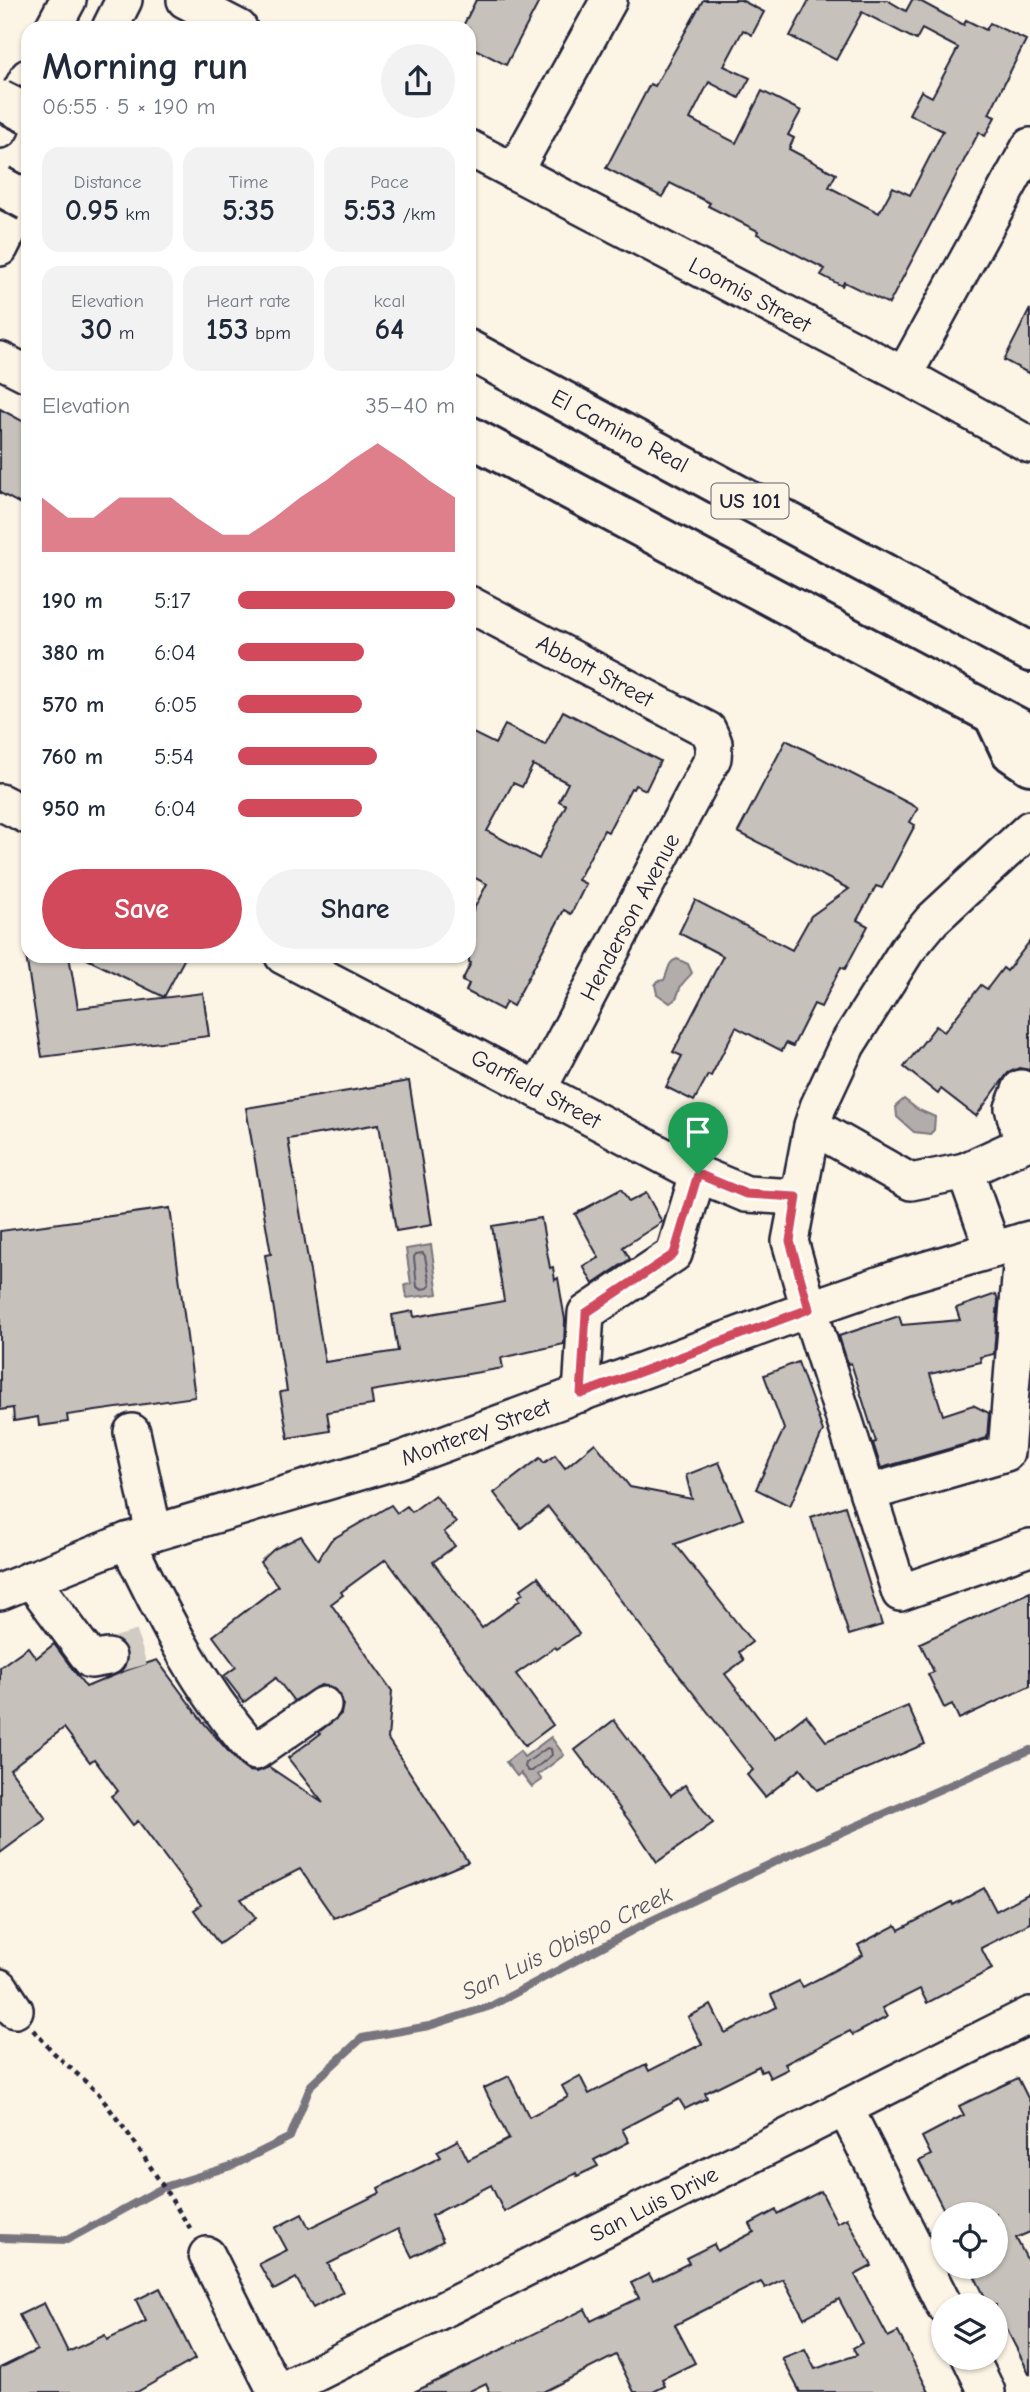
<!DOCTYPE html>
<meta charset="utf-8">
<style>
body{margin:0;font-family:"Comic Neue",sans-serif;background:#f2f2f3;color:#1f2937;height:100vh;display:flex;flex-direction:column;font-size:26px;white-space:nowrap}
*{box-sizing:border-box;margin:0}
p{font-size:23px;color:#747a83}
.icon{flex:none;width:38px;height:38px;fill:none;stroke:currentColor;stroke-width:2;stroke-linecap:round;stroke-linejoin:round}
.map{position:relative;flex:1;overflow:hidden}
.drawer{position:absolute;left:21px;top:21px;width:455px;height:942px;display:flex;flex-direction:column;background:#fff;border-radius:21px;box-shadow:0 2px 5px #0004}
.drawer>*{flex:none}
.tools{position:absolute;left:931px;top:2202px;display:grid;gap:14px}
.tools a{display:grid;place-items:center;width:77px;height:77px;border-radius:50%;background:#fff;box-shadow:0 2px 5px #0004;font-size:35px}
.pin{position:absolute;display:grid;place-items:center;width:60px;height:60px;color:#fff;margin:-72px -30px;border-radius:50% 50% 50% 0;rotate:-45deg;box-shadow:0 0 7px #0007}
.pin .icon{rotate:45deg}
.round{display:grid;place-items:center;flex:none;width:74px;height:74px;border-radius:37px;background:#f2f2f3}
.summary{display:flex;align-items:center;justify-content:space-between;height:119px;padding:0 21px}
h1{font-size:38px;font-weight:700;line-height:52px}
.figures{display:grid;grid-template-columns:repeat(3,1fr);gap:10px;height:119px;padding:7px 21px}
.figures div{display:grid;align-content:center;border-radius:18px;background:#f2f2f3;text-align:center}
.figures b{font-size:30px;font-weight:700}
.figures small{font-size:19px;font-weight:400}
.figures p{font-size:19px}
.chart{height:196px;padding:14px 21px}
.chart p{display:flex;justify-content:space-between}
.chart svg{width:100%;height:126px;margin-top:7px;fill:#d1495b;opacity:.7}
.action{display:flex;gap:14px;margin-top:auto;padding:14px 21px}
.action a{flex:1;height:80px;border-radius:42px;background:#d1495b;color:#fff;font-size:28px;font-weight:700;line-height:80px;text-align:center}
.action a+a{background:#f2f2f3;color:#1f2937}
ul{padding:0 21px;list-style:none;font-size:23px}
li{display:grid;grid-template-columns:112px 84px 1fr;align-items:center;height:52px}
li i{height:18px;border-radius:9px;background:#d1495b}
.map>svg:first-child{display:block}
.water{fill:#b2adab;stroke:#78757e;stroke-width:2}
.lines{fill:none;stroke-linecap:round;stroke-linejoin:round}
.shore{stroke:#5c5a68;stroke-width:2}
.stream{stroke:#78757e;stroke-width:8}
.building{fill:#c6c1bb;stroke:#22223b;stroke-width:2;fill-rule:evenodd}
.minor-tunnel{stroke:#d0cbc3;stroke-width:35;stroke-dasharray:35 18;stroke-linecap:butt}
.minor-casing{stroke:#22223b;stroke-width:40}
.highway-casing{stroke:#22223b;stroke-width:44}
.path{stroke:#22223b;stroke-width:4.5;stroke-dasharray:5 5;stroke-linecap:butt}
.minor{stroke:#fcf5e5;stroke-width:35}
.highway{stroke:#fcf5e5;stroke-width:38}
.highway-bridge-casing{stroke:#22223b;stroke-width:44;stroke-linecap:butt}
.highway-bridge{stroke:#fcf5e5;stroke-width:38}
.route-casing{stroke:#fff;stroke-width:14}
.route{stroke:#d1495b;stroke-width:9}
.labels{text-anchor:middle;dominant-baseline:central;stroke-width:7;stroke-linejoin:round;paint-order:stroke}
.shield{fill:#fcf5e5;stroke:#63616e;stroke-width:2}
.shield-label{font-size:21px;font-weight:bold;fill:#22223b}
.street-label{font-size:23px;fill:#22223b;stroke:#fcf5e5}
.water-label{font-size:24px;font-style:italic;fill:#545362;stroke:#fcf5e5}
</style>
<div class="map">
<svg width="1030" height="2392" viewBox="0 0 1030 2392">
<rect width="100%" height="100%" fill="#fcf5e5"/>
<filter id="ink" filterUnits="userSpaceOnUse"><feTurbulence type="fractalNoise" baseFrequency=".0143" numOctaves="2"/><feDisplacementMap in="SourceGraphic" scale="14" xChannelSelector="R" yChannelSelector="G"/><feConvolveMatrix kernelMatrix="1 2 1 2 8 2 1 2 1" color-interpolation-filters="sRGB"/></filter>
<g filter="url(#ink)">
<g class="water">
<path d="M677 959 688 964 692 973C689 977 683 982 681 986 677 994 679 998 670 1003L657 994 655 985 658 981 664 980C669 971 667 962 677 959Z"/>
<polygon points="904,1099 917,1109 935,1117 934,1130 930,1134 914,1132 897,1117 896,1106"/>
<polygon points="431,1245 438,1294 407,1298 405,1285 411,1284 406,1249"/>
<polygon points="551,1737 564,1755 538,1775 542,1780 532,1787 521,1773 517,1776 506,1762 520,1751 524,1757"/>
</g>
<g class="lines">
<g class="shore">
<polygon points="423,1253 425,1256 430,1285 428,1288 421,1289 417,1287 414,1257 416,1254"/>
<polygon points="547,1748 551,1749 552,1755 532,1771 528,1771 525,1767 526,1763"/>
</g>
<polyline class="stream" points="0,2238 67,2240 164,2187 234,2165 290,2137 311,2085 362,2038 429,2026 491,2006 650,1921 783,1858 1030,1750"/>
</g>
<g class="building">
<polygon points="476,0 540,0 506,65 469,46 469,28 462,28"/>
<polygon points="703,0 741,0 764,12 752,35 743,30 724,66 750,78 739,98 709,82 690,119 736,143 762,91 801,111 788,135 794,138 789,149 836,174 829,187 879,213 893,187 910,195 943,131 909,114 921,91 932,97 958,48 922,29 916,40 862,12 836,60 790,36 809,0 887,0 906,11 912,0 918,0 964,25 966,20 986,30 990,23 1026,40 989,114 995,117 985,136 979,132 889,304 844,282 842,286 821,275 825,269 757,234 758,231 708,206 710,203 670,183 662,197 606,168 650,84 655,86"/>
<polygon points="1030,309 1030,374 1004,360"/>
<polygon points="0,409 28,424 28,508 0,493"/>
<path d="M563 711 660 761 646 790 635 785 633 789 631 788 608 832 604 830 578 880 586 884 571 914 564 910 513 1006 506 1002 502 1010 466 991 469 984 462 981 471 963 469 962V918L487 884 469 875V731L495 744 505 725 545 745ZM533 765 568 783 559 801 566 805 539 859 487 831 513 783 522 787Z"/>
<polygon points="786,740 918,808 910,822 915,825 882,888 876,886 857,920 868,926 845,969 841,967 821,1007 814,1004 793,1046 786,1043 782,1051 736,1027 711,1076 708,1075 694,1101 666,1087 682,1056 673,1052 723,956 679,933 695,900 792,950 811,916 849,889 738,832"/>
<polygon points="1030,941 1030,1070 1019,1068 1008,1073 976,1116 941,1089 938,1094 904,1067 936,1026 944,1032 981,985 987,989 1003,968 1007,971"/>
<polygon points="26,956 69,956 78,1008 203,993 209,1036 42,1057"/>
<polygon points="81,956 186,956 164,997"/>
<polygon points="409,1081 432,1225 396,1231 379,1124 288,1139 325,1362 398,1351 392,1315 413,1311 414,1317 504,1301 492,1226 541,1218 550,1268 553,1267 555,1280 558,1278 565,1320 564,1344 501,1358 503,1368 371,1391 373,1405 327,1412 330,1431 288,1438 280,1392 287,1391 265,1255 271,1254 246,1108"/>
<polygon points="621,1189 629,1202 646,1193 662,1222 623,1247 630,1259 593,1284 583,1266 599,1258 575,1214"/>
<polygon points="170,1208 195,1397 67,1415 68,1422 39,1426 38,1417 14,1421 13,1408 0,1410 0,1231"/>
<polygon points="996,1294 998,1300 994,1354 980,1357 981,1362 930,1374 943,1415 973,1405 989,1413 987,1438 881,1468 873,1443 876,1442 851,1363 848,1364 839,1336 899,1316 902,1325 960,1320 956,1308"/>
<polygon points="798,1362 823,1431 790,1506 756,1489 784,1429 764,1375"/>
<polygon points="595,1443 630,1487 692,1499 686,1475 719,1462 743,1519 675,1544 752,1642 739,1652 744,1660 725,1674 775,1739 806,1715 826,1741 908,1706 925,1744 817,1790 800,1769 765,1797 747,1775 753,1770 548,1507 521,1528 494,1493 540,1458 544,1463 555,1455 565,1468"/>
<polygon points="435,1495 456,1523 444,1532 455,1546 433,1562 482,1628 520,1600 518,1597 523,1593 521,1589 538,1577 579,1634 557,1649 555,1647 516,1674 553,1725 525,1746 386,1559 341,1592 343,1595 331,1604 392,1691 388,1739 468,1862 334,1918 300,1869 241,1899 256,1918 219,1944 194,1910 201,1905 138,1821 133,1825 111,1796 118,1791 94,1759 90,1762 64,1728 10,1769 46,1819 0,1853 0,1667 28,1647 36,1658 54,1644 86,1687 127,1670 157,1660 203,1722 240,1765 248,1771 257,1772 269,1767 323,1803 288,1758 320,1734 319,1732 341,1714 343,1704 340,1694 331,1687 321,1685 294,1701 276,1678 244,1702 224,1676 236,1667 213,1636 278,1586 260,1562 274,1549 301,1536 318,1560 331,1540 391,1505 397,1513 407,1506 412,1512"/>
<polygon points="845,1506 882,1625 849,1635 811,1517"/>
<polygon points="1030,1592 1030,1686 959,1719 952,1704 944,1708 928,1674 934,1672 920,1643"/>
<polygon points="614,1720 671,1795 685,1785 713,1823 657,1862 631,1823 575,1750"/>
<polygon points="984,1888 996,1911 1030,1893 1030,1923 981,1948 992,1969 927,2003 920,1989 882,2008 887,2017 853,2035 850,2031 785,2064 788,2069 770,2078 766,2070 761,2072 759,2066 705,2093 707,2098 685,2109 679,2099 622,2129 629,2142 594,2160 598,2166 577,2176 576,2173 504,2212 491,2185 431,2216 443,2241 412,2257 398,2229 328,2264 343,2292 313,2308 296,2278 274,2290 259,2264 287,2250 275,2228 302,2214 309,2228 380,2193 378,2188 441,2157 437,2151 458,2140 468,2160 509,2139 484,2088 509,2076 529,2117 568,2097 562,2086 580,2076 589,2094 646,2065 649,2071 702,2044 688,2017 711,2005 725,2033 777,2007 771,1995 799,1981 803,1987 863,1955 858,1945 896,1925 899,1930 952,1902 953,1905"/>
<polygon points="1018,2078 1030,2102 1030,2232 1016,2238 1030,2265 1030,2375 1002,2320 997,2322 996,2319 996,2305 989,2305 973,2273 987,2266 996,2266 996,2214 946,2214 919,2161 931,2155 922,2137 964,2115 959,2106"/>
<polygon points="821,2191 837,2223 847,2218 872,2266 855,2275 888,2337 898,2332 929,2392 800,2392 782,2358 805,2349 815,2369 857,2355 853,2348 862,2343 839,2299 804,2318 783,2279 765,2288 761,2282 748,2288 675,2325 695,2363 662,2379 665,2386 653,2392 634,2392 616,2355 543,2392 490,2392 486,2383 468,2392 414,2392 585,2309 591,2321 639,2298 631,2283 649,2274 653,2281 689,2263 686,2258 714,2244 717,2251 754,2232 750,2224 776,2210 777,2214"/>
<polygon points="160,2288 195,2359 137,2392 0,2392 0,2368 37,2350 19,2315 44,2303 68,2352 105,2335 107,2340 146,2321 136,2300"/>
</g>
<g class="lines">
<polyline class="minor-tunnel" points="108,1657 150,1645"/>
<g class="minor-casing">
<g id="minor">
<polyline points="185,0 239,28"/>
<polyline points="53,28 68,0"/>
<polyline points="110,28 124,0"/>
<polyline points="0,130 28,77"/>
<polyline points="469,148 904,375 1030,445"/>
<polyline points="514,172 609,0"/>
<polyline points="0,248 28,192"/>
<polyline points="0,360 28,374"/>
<polyline points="904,375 1030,146"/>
<polyline points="469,604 708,730 714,743 713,758 538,1090"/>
<polyline points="0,802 28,816"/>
<polyline points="1030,829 932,920 907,950 847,1045 818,1107 812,1126 790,1241 809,1309 900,1593 1030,1547"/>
<polyline points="283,956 698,1174 746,1194 797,1197"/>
<polyline points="1021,1088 1013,1108 1023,1144"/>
<polyline points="812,1126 911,1182 965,1171 993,1250"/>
<polyline points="965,1171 1030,1141"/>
<polyline points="581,1394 586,1313 674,1254 698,1174"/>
<polyline points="132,1432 154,1533"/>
<polyline points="868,1493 1006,1453 1023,1241"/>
<path d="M127 1541C164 1618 198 1687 255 1752L323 1705"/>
<polyline points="31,1579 91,1660 108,1657"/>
<polyline points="0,1592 127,1541 397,1461 809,1309 904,1276 1030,1239"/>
<polyline points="0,1987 15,2010"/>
<polyline points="845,2108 944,2305"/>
<polyline points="207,2255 276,2392"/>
<polyline points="970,2357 987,2392"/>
<polyline points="279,2392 1030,2015"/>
</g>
</g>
<g class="highway-casing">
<g id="highway">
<polyline points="469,350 1030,652"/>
<polyline points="469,436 1030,734"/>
<polyline points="994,716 1011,752 1030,765"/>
</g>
</g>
<polyline class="path" points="33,2030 54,2053 98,2093 135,2143 192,2231"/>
<use href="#minor" class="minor"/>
<use href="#highway" class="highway"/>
<g class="highway-bridge-casing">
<g id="highway-bridge">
<polyline points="0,100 28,114"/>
<polyline points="0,186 28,201"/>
</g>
</g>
<use href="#highway-bridge" class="highway-bridge"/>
</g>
</g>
<g class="lines" filter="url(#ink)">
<g class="route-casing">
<polygon id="route" points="698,1174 746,1194 797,1197 790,1241 809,1309 581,1394 586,1313 674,1254"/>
</g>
<use href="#route" class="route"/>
</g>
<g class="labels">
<rect class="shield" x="711.5" y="483.5" width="77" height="35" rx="5"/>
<g class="shield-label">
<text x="750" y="501">US 101</text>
</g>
<g class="street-label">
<text transform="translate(750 295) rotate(28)">Loomis Street</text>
<text transform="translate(620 431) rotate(28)">El Camino Real</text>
<text transform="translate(595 671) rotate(28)">Abbott Street</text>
<text transform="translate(630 917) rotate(-62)">Henderson Avenue</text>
<text transform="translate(536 1089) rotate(28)">Garfield Street</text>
<text transform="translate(476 1432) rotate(-20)">Monterey Street</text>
<text transform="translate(654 2204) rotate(-27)">San Luis Drive</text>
</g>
<g class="water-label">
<text transform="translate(567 1943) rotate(-26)">San Luis Obispo Creek</text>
</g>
</g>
</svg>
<div class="tools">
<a><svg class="icon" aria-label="locate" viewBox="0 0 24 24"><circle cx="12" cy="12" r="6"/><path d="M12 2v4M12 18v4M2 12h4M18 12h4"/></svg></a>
<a><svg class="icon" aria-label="layers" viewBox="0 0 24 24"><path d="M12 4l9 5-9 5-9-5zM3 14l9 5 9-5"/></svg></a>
</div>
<div class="pin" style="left:698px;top:1174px;background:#1e9e55"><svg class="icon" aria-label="arrive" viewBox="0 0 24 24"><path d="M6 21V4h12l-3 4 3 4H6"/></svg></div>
<section class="drawer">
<div class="summary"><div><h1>Morning run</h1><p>06:55 · 5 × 190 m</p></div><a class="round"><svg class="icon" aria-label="share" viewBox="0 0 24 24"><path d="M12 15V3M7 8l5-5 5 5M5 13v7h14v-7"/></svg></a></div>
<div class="figures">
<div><p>Distance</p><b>0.95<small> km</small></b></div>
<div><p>Time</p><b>5:35</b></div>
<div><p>Pace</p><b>5:53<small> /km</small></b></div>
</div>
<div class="figures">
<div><p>Elevation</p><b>30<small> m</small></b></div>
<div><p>Heart rate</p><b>153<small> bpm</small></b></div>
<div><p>kcal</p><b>64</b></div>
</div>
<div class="chart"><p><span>Elevation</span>35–40 m</p>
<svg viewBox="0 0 160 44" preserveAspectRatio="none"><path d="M0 44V25L10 32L20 32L30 25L40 25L50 25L60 32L70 38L80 38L90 32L100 25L110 19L120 12L130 6L140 12L150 19L160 25V44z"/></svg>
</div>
<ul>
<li><b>190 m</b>5:17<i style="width:100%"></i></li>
<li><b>380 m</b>6:04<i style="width:58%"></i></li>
<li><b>570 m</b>6:05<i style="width:57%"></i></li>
<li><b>760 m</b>5:54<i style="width:64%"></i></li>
<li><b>950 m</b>6:04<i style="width:57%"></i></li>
</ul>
<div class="action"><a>Save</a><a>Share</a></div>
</section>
</div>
